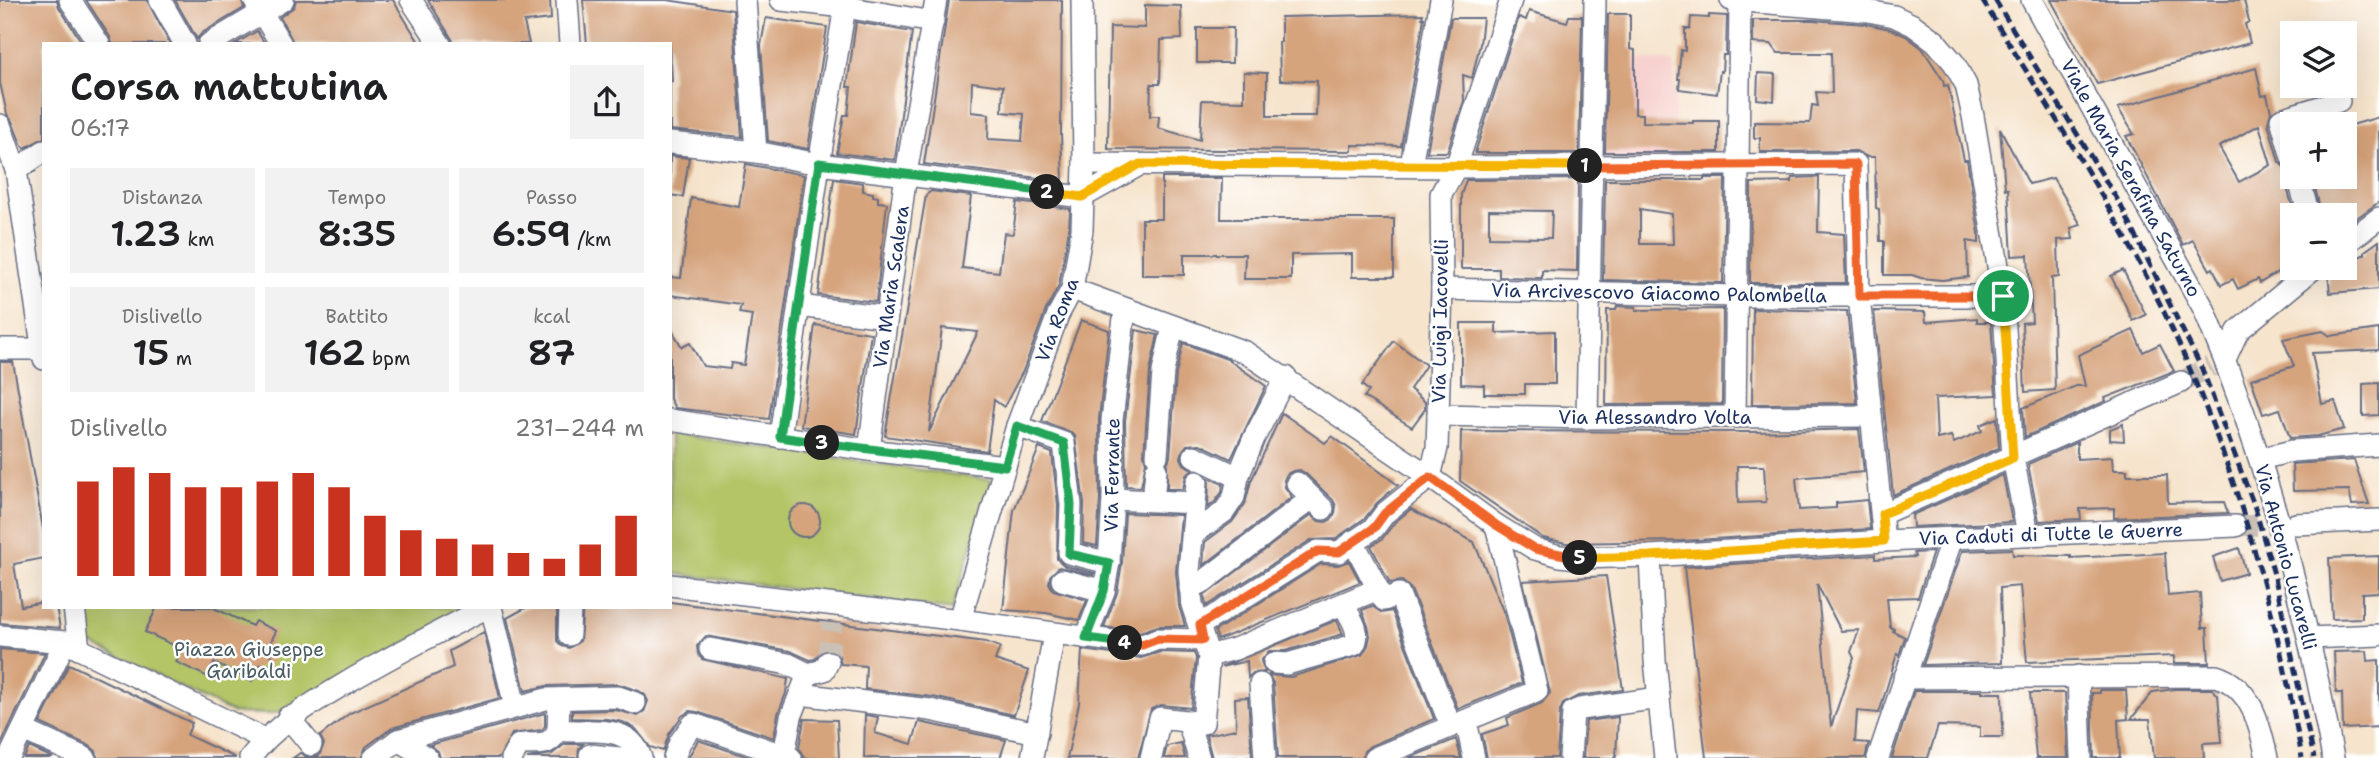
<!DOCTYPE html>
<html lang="it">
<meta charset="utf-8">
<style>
body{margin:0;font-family:"Shantell Sans",sans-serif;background:#f2f2f2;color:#202124;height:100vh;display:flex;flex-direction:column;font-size:26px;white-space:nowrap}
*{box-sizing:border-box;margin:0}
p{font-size:23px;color:#757577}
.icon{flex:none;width:38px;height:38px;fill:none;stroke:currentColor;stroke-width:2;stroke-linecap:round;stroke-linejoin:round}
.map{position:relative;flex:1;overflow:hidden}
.details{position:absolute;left:42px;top:42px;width:630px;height:567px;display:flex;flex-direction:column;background:#fff;border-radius:0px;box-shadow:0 7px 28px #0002}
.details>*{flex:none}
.buttons{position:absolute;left:2280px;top:21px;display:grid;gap:14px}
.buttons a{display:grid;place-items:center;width:77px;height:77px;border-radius:0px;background:#fff;box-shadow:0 7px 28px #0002;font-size:35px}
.pin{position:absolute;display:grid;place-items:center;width:60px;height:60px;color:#fff;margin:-30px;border:4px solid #fff;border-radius:50%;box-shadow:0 2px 7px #0007}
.km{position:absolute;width:35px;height:35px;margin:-18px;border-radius:50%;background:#222;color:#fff;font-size:19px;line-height:35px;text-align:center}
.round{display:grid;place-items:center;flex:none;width:74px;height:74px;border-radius:0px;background:#f2f2f2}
.headline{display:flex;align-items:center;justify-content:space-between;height:119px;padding:0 28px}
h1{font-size:38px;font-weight:600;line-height:52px}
.metrics{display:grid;grid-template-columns:repeat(3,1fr);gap:10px;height:119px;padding:7px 28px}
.metrics div{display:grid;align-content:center;border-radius:0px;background:#f2f2f2;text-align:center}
.metrics b{font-size:35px;font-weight:600}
.metrics small{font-size:19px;font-weight:400}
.metrics p{font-size:19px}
.chart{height:196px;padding:14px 28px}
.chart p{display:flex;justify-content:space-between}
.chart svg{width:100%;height:126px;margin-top:7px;stroke:#c8321e;stroke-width:6}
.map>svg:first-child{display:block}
.built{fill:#f7d0cd}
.green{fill:#b4c568;stroke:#687a63;stroke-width:2}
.building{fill:#d5a37c;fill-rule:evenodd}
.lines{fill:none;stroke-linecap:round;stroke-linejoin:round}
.minor-tunnel{stroke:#cac0b6;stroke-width:21;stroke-dasharray:21 10;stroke-linecap:butt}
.minor-casing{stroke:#686e84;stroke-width:24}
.minor{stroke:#fff;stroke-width:21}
.rail{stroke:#1b2f5e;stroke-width:5;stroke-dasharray:10 5;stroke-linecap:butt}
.split-1-casing{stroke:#fff;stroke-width:14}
.split-2-casing{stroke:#fff;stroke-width:14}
.split-3-casing{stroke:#fff;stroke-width:14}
.split-4-casing{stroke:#fff;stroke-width:14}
.split-5-casing{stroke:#fff;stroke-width:14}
.split-6-casing{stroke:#fff;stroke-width:14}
.split-1{stroke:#f0652b;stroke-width:9}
.split-2{stroke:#f5b400;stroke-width:9}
.split-3{stroke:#22a559;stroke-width:9}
.split-4{stroke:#22a559;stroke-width:9}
.split-5{stroke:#f0652b;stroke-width:9}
.split-6{stroke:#f5b400;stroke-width:9}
.labels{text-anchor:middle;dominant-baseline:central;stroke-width:5;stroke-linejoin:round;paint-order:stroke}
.street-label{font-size:19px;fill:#1b2f5e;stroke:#fff}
.park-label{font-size:19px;fill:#495c61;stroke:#fff}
</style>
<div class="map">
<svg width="2379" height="758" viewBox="0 0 2379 758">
<rect width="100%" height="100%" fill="#fff"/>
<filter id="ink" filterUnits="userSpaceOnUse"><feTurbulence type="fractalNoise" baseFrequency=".0143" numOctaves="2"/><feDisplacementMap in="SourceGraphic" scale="14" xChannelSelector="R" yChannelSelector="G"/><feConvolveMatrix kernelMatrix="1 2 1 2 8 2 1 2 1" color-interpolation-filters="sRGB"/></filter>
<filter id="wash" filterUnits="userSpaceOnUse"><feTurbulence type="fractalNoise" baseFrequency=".00686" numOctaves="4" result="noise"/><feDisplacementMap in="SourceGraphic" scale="28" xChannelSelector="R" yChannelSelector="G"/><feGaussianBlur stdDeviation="1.57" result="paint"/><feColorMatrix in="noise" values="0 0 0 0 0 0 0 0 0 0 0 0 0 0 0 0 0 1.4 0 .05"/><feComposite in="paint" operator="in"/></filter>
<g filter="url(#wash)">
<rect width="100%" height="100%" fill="#f6e4cc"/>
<polygon class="built" points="1601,55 1674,62 1676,159 1600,158"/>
<g class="green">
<polygon points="670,434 992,480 952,610 670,573"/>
<polygon points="83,607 468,607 289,710 269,714 233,713 90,643"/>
</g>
<g id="blocks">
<g class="building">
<polygon points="0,0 57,0 59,7 83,44 44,44 44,138 25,148 21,144 12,121 7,114 0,83"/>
<polygon points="86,0 147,0 170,44 112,44 110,37"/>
<polygon points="175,0 241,0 244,8 202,33 197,39"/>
<polygon points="296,0 393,0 420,44 294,44 280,17 294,7"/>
<polygon points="428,0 550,0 551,19 524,22 529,44 455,44"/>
<polygon points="583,0 667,0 733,10 742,137 670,130 670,82 672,81 670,44 587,44"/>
<path d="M949 0H1062L1061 134 1063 181 924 164ZM972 82 1003 86 1002 112 1024 114 1022 141 988 139 989 114 971 112Z"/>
<polygon points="2051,0 2244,0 2249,22 2245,24 2250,43 2097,84"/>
<polygon points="1145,5 1181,6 1182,39 1161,40 1160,84 1151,84 1150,116 1159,116 1158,128 1200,140 1202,100 1244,101 1244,72 1267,73 1267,116 1316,116 1317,81 1280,80 1279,42 1281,42 1281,17 1423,14 1422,18 1424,18 1401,146 1352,145 1352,151 1108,149 1110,27 1145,28"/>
<polygon points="1529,11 1567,22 1569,16 1582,16 1579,153 1475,153 1519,17 1526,20"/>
<polygon points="1608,14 1630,14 1630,49 1635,50 1635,114 1643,114 1643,122 1693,123 1693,121 1719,121 1719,152 1605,152"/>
<polygon points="1709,15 1727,16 1726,55 1723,55 1722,72 1720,71 1717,94 1679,89 1680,79 1678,79 1681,50 1685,51 1685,29 1690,29 1691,17 1709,18"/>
<polygon points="766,18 827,27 808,149 768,141 761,45"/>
<polygon points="1451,18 1483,18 1480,44 1472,78 1463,75 1464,101 1447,152 1427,152"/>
<polygon points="1753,20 1812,20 1866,24 1890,29 1906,36 1922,48 1943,80 1944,86 1948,85 1964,160 1967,160 1979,233 1979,243 1967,241 1968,277 1942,280 1921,278 1912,275 1884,275 1884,241 1880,241 1879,209 1876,208 1875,157 1867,157 1856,151 1760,152 1760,138 1754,138 1754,122 1810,123 1812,105 1818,106 1816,92 1832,93 1831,53 1778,53 1771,44 1753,43"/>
<polygon points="856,22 912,32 895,160 837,153 844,115 848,115 851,87 847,87"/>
<polygon points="1197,28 1233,28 1232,63 1197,63"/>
<polygon points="257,31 265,44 235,44"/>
<path d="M2256 68 2262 96 2267 95 2271 112 2268 123 2279 162 2287 170 2285 181 2295 215H2292V263L2260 283 2258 279 2238 289 2233 279 2221 285 2213 268 2210 270 2193 240 2183 245 2126 136 2134 134 2118 108ZM2259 125 2271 165 2239 182 2219 147Z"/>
<polygon points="1758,73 1775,74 1774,101 1757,99"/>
<polygon points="2379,117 2379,202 2354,220 2353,215 2322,215 2312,177 2345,177 2345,127"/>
<polygon points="2000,128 2029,184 2053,178 2081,225 2071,228 2073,239 2058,240 2059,277 2052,278 2055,390 2025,392 2022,323 2032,322 2028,255 2012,256 2008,189 2005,189"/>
<polygon points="670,156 689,158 683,197 670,195"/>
<polygon points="746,164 804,175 769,419 675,408 670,399 670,327 682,347 690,343 703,366 730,369 731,363 744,365 752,315 739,313 741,305 670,295 670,277 681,278 691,198 739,207"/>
<polygon points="1819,177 1818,232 1844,234 1846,283 1750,283 1751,183 1792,182 1792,178"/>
<polygon points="1162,178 1222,178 1221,219 1394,219 1394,277 1352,277 1352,254 1291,255 1291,279 1244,279 1245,254 1184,254 1184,275 1142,275 1142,219 1162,219"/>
<path d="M1704 178H1725L1723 283 1603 280 1605 180H1704ZM1640 209 1672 214 1673 244H1640Z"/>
<polygon points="834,179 863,183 863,191 873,193 873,196 878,197 878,202 887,203 876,302 818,295"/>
<path d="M1578 179 1577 271 1542 270V278L1499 277V269H1461V195L1466 180ZM1489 210 1552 211 1551 238 1489 237Z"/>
<path d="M931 191 971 196 962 268 999 272 1004 233 1013 234 1017 202 1070 209 1069 229 1059 285 1046 310 1023 371 1004 407 994 400 987 451 885 436 926 195ZM942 328 978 332 929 432Z"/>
<polygon points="2379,241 2379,289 2330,293 2328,274 2339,274 2338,269 2345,268 2345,264 2365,254 2365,251"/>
<polygon points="2123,270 2146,315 2133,321 2111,276"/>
<polygon points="1617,306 1636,307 1636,310 1723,309 1722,404 1606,405 1607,310 1616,310"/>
<polygon points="1753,309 1847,311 1857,403 1752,404"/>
<polygon points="1874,311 1925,312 1926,322 1977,318 1977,322 1991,322 1996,395 1935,398 1937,439 1951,436 1954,443 1982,431 1980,425 1997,418 1999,448 1893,495"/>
<polygon points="1081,320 1109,330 1099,419 1100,499 1097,546 1083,543 1084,504 1075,436 1068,431 1042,421"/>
<polygon points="1461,323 1496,323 1496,333 1555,331 1555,384 1525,384 1525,394 1484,394 1484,385 1461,384"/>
<polygon points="815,325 871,333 856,434 801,426"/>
<polygon points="2379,329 2379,350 2312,353 2322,404 2335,401 2344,429 2318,436 2290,438 2280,409 2263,414 2251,379 2294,366 2283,339 2323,331 2330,336"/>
<polygon points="1136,330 1158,335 1150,371 1144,455 1146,462 1141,487 1126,486 1125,421"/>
<polygon points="2133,330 2143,352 2160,344 2174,371 2105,398 2106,401 2025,437 2023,408 2076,386 2085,386 2078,355"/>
<polygon points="1394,341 1426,365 1410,389 1425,402 1425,409 1412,427 1364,397 1369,391 1362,385"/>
<polygon points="1183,343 1227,359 1266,386 1231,459 1200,444 1187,445 1183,450 1181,458 1184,464 1193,470 1186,475 1183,489 1167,489 1167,464 1170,457 1176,374"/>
<polygon points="0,362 13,362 44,534 44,558 14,564 21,606 44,602 44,607 56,607 60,628 0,623"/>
<polygon points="2379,383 2379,415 2363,416 2363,384"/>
<polygon points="1282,413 1325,443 1332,436 1398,485 1377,503 1365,518 1335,539 1311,540 1206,606 1204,596 1311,515 1319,521 1326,522 1332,519 1335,513 1336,506 1333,500 1306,474 1300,470 1293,471 1287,474 1284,480 1285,487 1292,497 1203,566 1205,542 1232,522 1245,504 1251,481"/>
<polygon points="2123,424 2124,441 2110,440 2110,429"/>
<path d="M1859 429 1864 472 1796 478 1799 510 1836 508V503L1867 500 1870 529 1681 541 1566 543 1543 538 1460 481 1461 431 1752 432ZM1737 466H1764L1766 502 1738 503Z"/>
<polygon points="2077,442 2077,459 2112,457 2113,470 2127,470 2127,475 2167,475 2168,503 2224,502 2228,513 2114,518 2114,508 2080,509 2081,519 2039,521 2028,464"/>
<polygon points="1039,448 1052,453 1058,505 1057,559 1065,566 1094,573 1093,575 1059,567 1050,576 1049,583 1053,590 1087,600 1079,620 1046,613 1003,610 1014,510"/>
<polygon points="2354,460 2369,504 2352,505 2349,490 2293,491 2292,464"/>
<polygon points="2003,475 2012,522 1913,527 1912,515"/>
<polygon points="1209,478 1223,484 1222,492 1214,503 1208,507"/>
<circle cx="804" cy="521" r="16"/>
<polygon points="1411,509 1474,542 1504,613 1522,683 1458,709 1411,589 1402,581 1390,583 1371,546 1382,539 1395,522"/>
<polygon points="1125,513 1181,515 1176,572 1179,606 1185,626 1158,626 1140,632 1104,627 1117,593 1122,563"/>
<polygon points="2239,548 2246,573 2220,581 2213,557"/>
<polygon points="2012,549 2013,555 2071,556 2071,558 2165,553 2168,596 2200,593 2202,628 2207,628 2209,663 2174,663 2174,656 2027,662 2020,586 2000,588 2002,663 1923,665 1962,551"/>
<path d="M1933 552 1918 597 1887 598 1890 627 1894 629 1893 631 1905 637 1899 655 1897 654 1879 713 1857 711 1855 742 1869 743 1865 758H1706L1684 567 1875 555V559L1915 557 1914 553ZM1817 584 1841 631 1859 630 1851 652 1854 658 1831 727Z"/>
<polygon points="2379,556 2379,592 2362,593 2362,618 2332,619 2329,558"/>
<polygon points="1349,561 1360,582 1218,640 1215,631 1321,564 1338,565"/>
<polygon points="1606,576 1623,690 1578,696 1563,704 1560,711 1557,758 1487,758 1482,734 1509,725 1507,718 1542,703 1550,693 1523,581"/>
<polygon points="670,602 986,642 1000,647 995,660 1029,671 1014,715 933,697 865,689 866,666 841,664 839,655 833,650 821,651 815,659 810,660 790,651 706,636 697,646 698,654 702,659 788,679 786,693 778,714 774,738 697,712 690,711 682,716 669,734 663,751 650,747 636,729 623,722 607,719 572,718 572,711 616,710 638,716 644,712 648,701 645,695 639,691 618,684 546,686 525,691 507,618 527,607 557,607 557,641 562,646 569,648 580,641 583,607 670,607"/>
<polygon points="1372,606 1382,613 1392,611 1434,719 1370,746 1364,751 1362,758 1278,758 1273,683 1269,675 1291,677 1362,655 1368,645 1370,636 1368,626 1362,610"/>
<polygon points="157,607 212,607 252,626 255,621 276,631 269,646 273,660 268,668 260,664 252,681 214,663 208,677 176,662 182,649 145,632"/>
<polygon points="1337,620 1343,634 1286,651 1269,651 1261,661 1265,672 1253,673 1248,678 1247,661 1221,667"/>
<polygon points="484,632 500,698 392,728 366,747 361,758 293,758 300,753 307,757 319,756 324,744 320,736 350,713 453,667 449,651"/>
<polygon points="0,649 45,653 0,746"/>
<polygon points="1082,650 1141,658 1160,652 1194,653 1196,658 1191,708 1161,705 1151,709 1138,758 1067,758 1079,703"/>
<polygon points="2367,651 2368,661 2379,660 2379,727 2343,729 2342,693 2336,693 2334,652"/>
<polygon points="69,664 192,723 187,735 236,758 98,758 96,751 90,746 40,723"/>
<polygon points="2175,689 2212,689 2218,695 2222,742 2203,743 2204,758 2154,758 2150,719 2131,719 2153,692"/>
<polygon points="2100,690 2126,690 2128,719 2118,720 2120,758 2094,758 2092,693 2100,693"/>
<polygon points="1914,691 1982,691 1982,693 2002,693 2003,737 1980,737 1980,727 1938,726 1928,758 1892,758"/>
<polygon points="2030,693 2065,693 2068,758 2036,758"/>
<polygon points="1248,697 1252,757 1212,758 1206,735 1236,729 1235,698"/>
<polygon points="545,713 545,726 542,730 512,734 499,758 440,758 438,751 430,745"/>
<polygon points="865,715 878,717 875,733 912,744 919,722 1006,740 1000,758 864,758"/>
<polygon points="1618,717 1616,758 1583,758 1586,721"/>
<polygon points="804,719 837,720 839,758 804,758 799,748"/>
<polygon points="1456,739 1461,758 1409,758"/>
<polygon points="698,740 751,758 688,758"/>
<polygon points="1181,743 1185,758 1164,758 1167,746"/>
<polygon points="565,744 583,744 579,748 578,758 527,758 552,754"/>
<polygon points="29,747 53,758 24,758"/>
</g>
</g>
</g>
<g filter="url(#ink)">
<use href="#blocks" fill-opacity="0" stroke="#686e84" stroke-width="2"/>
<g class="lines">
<g class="minor-tunnel">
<polyline points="2181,382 2211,366"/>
<polyline points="2236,526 2296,524"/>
<polyline points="828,662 832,623"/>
</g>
<g class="minor-casing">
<g id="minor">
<polyline points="70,0 99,44"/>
<polyline points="160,0 185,44"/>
<polyline points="254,0 281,44"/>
<polyline points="411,0 440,44"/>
<polyline points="567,0 570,44"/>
<polyline points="745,0 756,152"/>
<polyline points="781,0 845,7 933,22"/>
<polyline points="1731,0 1868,11 1894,16 1913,25 1935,41 1954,63 1966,85 1973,116 2003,296 2013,458 2028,534"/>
<path d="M2032 0 2204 309C2266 457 2304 601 2333 758"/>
<polyline points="209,44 283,0"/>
<polyline points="0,125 16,170 44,359"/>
<polyline points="670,143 756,152 819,164 1082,197 1139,165"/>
<polyline points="2292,158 2281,119 2339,101"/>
<polyline points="1084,164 1456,167 1856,164 1859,296 1884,541"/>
<polyline points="1411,165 1441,0"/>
<polyline points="16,170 44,151"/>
<polyline points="2298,177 2309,215"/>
<polyline points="2345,244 2379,218"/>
<polyline points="1072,289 1245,352 1430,477 1496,525 1535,549 1560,556 1578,558 1650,556 1884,541 2236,526"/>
<polyline points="1442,289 1738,296 2003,296"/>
<polyline points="799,306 886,317"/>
<polyline points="0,349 42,349"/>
<polyline points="2225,359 2238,331 2314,268"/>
<polyline points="1438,415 1587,418 1871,416"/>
<polyline points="1735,417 1740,0"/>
<polyline points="1587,418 1595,0"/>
<polyline points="670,420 869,450 1005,466 960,620 670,585"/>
<polyline points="1017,426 1064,443 1071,505 1069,553 1109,563"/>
<polyline points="780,437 819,164 846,0"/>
<polyline points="869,450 906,174 936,0"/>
<polyline points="1157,456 1163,372 1173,326"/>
<polyline points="1194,456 1238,477"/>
<polyline points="2260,459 2292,451 2379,445"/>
<polyline points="1005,466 1017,426 1058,315 1072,289 1082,230 1084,164 1082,0"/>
<polyline points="1430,477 1437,448 1442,289 1441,194 1456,167 1511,0"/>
<polyline points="1297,483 1323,509"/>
<polyline points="1113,499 1195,503"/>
<polyline points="1153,500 1156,470"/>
<polyline points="1882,514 2181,382"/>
<polyline points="2296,524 2379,520"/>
<polyline points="1193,534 1224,512 1234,497 1238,477 1254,438 1286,377"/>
<polyline points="1650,556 1655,660 1665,758"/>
<polyline points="1062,580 1104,591"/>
<polyline points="1190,588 1203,582 1312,498"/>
<polyline points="1378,589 1384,600 1399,594 1446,714"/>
<polyline points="74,607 79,649"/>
<polyline points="491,607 515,706"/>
<polyline points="960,620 1142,645 1158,639 1203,640"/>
<polyline points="1200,625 1318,551 1339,552 1374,528 1385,513 1430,477"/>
<polyline points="569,635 570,607"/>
<polyline points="0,636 65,642 264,739"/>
<polyline points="1086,638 1104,591 1109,562 1113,499 1112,420 1125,309"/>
<polyline points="2309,638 2379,635"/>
<polyline points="710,649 788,664 808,674"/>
<polyline points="1209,656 1235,649 1378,589 1353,541"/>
<path d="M1274 663 1287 664 1354 645C1362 632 1350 617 1343 604"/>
<polyline points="2078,676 2081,758"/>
<path d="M1904 678 2216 676C2252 687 2260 726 2267 758"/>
<polyline points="1260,684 1265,758"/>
<polyline points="800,694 930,710 1037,733"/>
<path d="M559 699 558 730C588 734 629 721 641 758"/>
<polyline points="288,717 311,745"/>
<polyline points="1188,721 1199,758"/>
<polyline points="1466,721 1474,758"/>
<polyline points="23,730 85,758"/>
<polyline points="398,740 427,758"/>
<polyline points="784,754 791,717 808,674 824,670 828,662"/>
<polyline points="590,755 620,758"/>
<polyline points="9,758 65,642"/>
<path d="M250 758C275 725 306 707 341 686 389 657 438 632 488 607"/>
<polyline points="374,758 398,740 546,699 618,697 635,703"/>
<path d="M512 758 519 745C537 741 548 750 558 730"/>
<polyline points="674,758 680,742 693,724 791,758"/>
<polyline points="1032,758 1054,634"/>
<polyline points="1151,758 1160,718 1203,723 1209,656 1192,605 1189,571 1197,482"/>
<polyline points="1375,758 1537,691 1496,525"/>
<polyline points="1570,758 1573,712 1580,709 1659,698"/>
<polyline points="1878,758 1952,538"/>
</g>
</g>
<use href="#minor" class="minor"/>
<g class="rail">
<path d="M1982 0C2038 90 2095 179 2144 272 2223 424 2273 590 2302 758"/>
<polyline points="1995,0 2120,204 2202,369 2255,508 2275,578 2314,758"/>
</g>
</g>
</g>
<g class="lines" filter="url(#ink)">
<g class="split-1-casing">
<polyline id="split-1" points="1585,166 1856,164 1859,296 2003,296"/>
</g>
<g class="split-2-casing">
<polyline id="split-2" points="1047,192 1082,197 1140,164 1585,166"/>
</g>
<g class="split-3-casing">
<polyline id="split-3" points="822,443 780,437 819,163 1047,192"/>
</g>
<g class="split-4-casing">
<polyline id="split-4" points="822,443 1005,466 1017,426 1064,443 1071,505 1069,554 1109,563 1104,591 1086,638 1125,643"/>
</g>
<g class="split-5-casing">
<polyline id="split-5" points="1125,643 1142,645 1158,639 1203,640 1200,625 1318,551 1339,552 1374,528 1385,513 1430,477 1496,525 1535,549 1580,558"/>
</g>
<g class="split-6-casing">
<polyline id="split-6" points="1580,558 1650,556 1884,541 1882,514 2013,458 2003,296"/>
</g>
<use href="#split-1" class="split-1"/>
<use href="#split-2" class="split-2"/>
<use href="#split-3" class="split-3"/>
<use href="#split-4" class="split-4"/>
<use href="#split-5" class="split-5"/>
<use href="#split-6" class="split-6"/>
</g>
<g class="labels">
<g class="street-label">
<text transform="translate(2131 178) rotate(61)">Viale Maria Serafina Saturno</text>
<text transform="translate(891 287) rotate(-82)">Via Maria Scalera</text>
<text transform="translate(1659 293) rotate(1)">Via Arcivescovo Giacomo Palombella</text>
<text transform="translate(1057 320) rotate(-69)">Via Roma</text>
<text transform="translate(1440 321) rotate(-89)">Via Luigi Iacovelli</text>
<text x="1655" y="417">Via Alessandro Volta</text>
<text transform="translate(1112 475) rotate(-89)">Via Ferrante</text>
<text transform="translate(2051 534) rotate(-2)">Via Caduti di Tutte le Guerre</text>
<text transform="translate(2286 557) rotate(75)">Via Antonio Lucarelli</text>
</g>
<g class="park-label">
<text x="249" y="649">Piazza Giuseppe<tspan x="249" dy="22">Garibaldi</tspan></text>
</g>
</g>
</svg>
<div class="buttons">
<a><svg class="icon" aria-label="layers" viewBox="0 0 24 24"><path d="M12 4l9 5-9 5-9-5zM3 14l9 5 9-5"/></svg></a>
<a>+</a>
<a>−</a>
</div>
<div class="pin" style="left:2003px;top:296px;background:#1e9e55"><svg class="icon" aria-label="arrive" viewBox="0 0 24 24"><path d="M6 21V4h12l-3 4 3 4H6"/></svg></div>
<b class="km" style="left:1585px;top:166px">1</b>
<b class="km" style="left:1047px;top:192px">2</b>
<b class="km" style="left:822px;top:443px">3</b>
<b class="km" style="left:1125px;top:643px">4</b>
<b class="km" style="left:1580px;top:558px">5</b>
<section class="details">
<div class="headline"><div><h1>Corsa mattutina</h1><p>06:17</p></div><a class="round"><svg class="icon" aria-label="share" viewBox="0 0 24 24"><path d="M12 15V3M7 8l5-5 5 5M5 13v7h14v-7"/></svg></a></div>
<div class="metrics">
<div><p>Distanza</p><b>1.23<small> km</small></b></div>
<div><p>Tempo</p><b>8:35</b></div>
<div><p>Passo</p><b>6:59<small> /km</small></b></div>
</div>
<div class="metrics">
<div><p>Dislivello</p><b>15<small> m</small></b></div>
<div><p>Battito</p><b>162<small> bpm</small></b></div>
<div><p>kcal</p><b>87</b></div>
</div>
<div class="chart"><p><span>Dislivello</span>231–244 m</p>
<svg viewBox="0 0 160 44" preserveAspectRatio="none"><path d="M5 44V11M15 44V6M25 44V8M35 44V13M45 44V13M55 44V11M65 44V8M75 44V13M85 44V23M95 44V28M105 44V31M115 44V33M125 44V36M135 44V38M145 44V33M155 44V23"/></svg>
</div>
</section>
</div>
